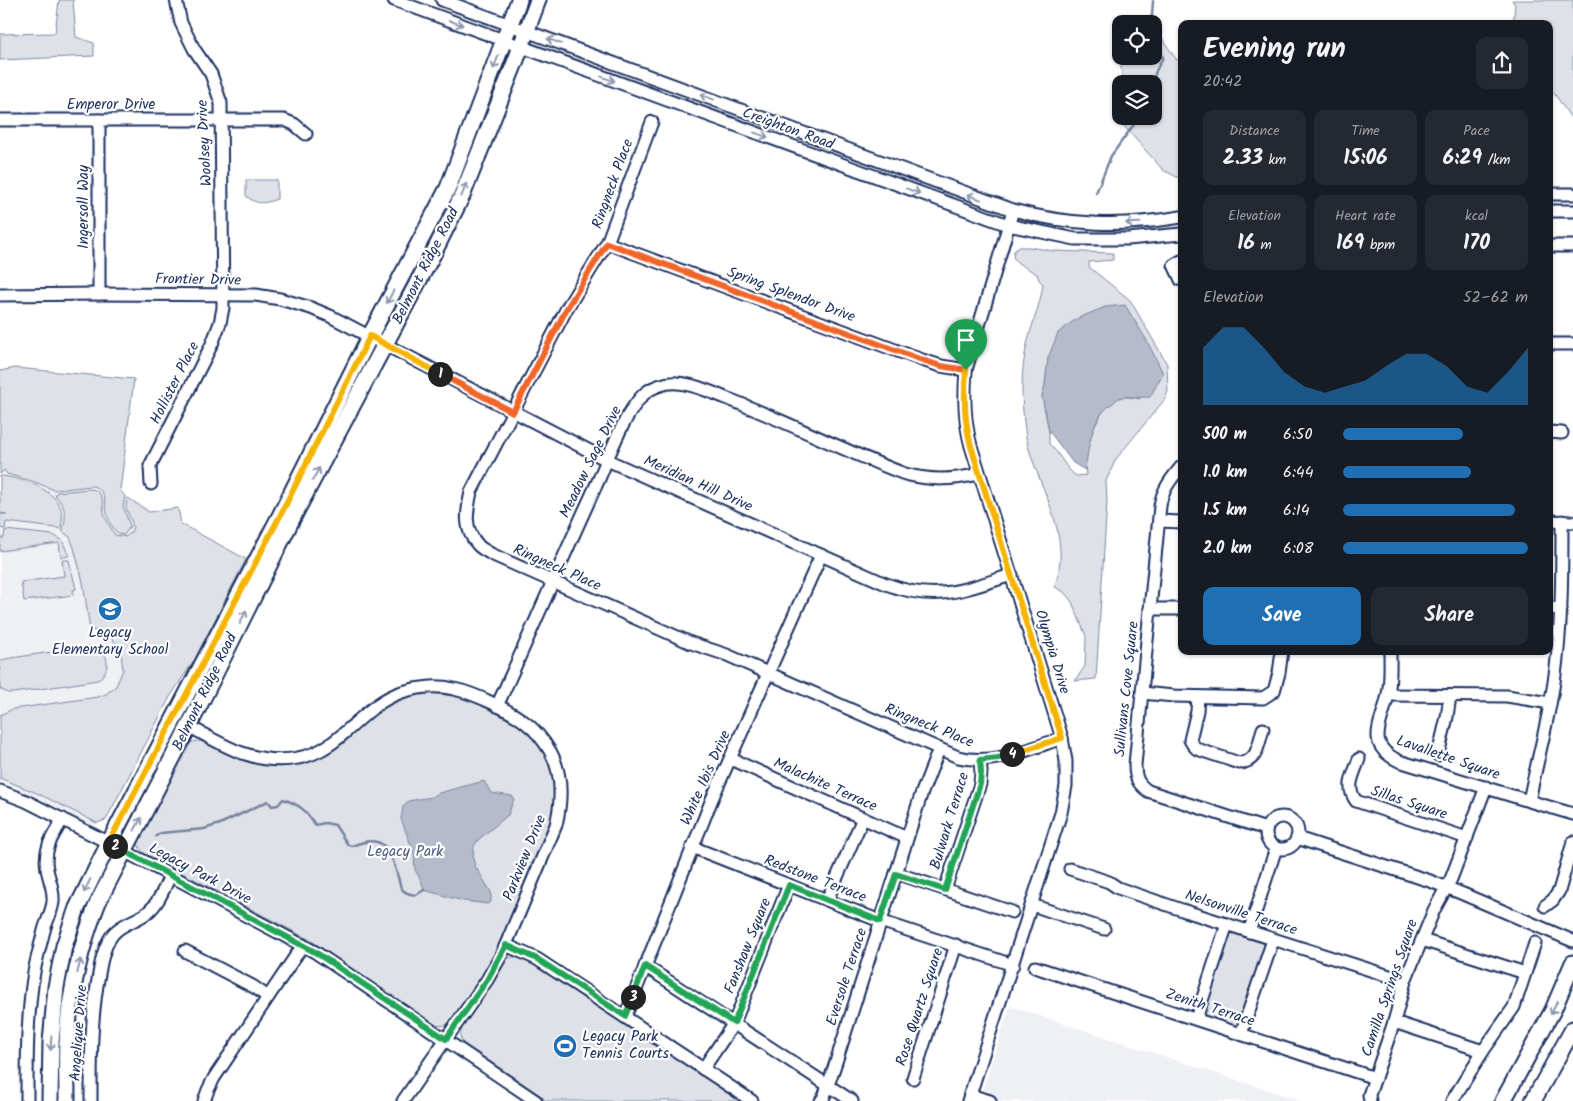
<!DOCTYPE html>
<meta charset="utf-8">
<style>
body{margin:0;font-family:Kalam,sans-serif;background:#242831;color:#f1f3f6;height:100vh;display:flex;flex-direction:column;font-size:19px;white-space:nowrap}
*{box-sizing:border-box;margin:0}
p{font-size:16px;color:#9ea1a6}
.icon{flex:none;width:28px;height:28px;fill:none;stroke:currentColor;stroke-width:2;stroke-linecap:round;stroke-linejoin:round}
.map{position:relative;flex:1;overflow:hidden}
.side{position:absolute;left:1178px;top:20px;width:375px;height:635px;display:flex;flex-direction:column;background:#171b24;border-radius:10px;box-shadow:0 1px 4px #0004}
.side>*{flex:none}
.tools{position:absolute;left:1112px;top:15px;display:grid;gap:10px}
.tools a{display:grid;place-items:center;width:50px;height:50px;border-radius:10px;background:#171b24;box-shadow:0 1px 4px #0004;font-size:25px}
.pin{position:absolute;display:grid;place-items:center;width:42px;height:42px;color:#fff;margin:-51px -21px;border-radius:50% 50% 50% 0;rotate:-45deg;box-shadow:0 0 5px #0007}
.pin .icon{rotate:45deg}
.km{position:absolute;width:25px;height:25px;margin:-12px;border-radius:50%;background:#222;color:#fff;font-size:14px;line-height:25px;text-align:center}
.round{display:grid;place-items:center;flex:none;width:52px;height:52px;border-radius:10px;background:#242831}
.head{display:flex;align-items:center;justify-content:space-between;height:85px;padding:0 25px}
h1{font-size:28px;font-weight:700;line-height:38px}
.figures{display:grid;grid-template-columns:repeat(3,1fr);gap:8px;height:85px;padding:5px 25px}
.figures div{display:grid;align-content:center;border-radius:10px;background:#242831;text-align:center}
.figures b{font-size:21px;font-weight:700}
.figures small{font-size:14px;font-weight:400}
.figures p{font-size:14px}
.chart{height:140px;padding:10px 25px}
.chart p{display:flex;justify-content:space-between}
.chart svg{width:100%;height:90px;margin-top:5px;fill:#1f6fb2;opacity:.7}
.primary-button{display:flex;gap:10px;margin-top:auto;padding:10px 25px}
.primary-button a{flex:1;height:58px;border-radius:10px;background:#1f6fb2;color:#fff;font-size:20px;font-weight:700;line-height:58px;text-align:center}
.primary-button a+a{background:#242831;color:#f1f3f6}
ul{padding:0 25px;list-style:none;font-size:16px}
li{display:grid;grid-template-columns:80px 60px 1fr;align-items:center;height:38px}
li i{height:12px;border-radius:6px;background:#1f6fb2}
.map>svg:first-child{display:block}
.built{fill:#eff0f4}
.green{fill:#dee1e7;stroke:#7c88a2;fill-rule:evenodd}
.water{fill:#b5bbca;stroke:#77839f}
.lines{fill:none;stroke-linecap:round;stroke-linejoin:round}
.stream{stroke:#77839f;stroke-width:2.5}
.minor-casing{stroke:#1b2f5e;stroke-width:15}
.major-casing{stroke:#1b2f5e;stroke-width:19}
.minor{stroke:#fff;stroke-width:11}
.major{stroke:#fff;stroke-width:15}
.oneway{stroke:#8d97ae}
.split-1-casing{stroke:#fff;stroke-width:10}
.split-2-casing{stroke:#fff;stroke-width:10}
.split-3-casing{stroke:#fff;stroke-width:10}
.split-4-casing{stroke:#fff;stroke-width:10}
.split-5-casing{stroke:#fff;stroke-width:10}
.split-1{stroke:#f0652b;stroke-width:6}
.split-2{stroke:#f5b400;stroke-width:6}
.split-3{stroke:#22a559;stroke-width:6}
.split-4{stroke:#22a559;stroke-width:6}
.split-5{stroke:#f5b400;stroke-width:6}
.labels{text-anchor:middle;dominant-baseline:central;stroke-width:4.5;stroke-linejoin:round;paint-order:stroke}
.street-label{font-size:15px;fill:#1b2f5e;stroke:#fff}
.poi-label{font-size:15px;fill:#1b2f5e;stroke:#fff}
.park-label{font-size:15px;fill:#4c5c80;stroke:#fff}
</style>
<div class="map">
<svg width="1573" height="1101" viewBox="0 0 1573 1101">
<rect width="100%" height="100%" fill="#fff"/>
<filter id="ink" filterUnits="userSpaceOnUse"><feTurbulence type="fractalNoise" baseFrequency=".02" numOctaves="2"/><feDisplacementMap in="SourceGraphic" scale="10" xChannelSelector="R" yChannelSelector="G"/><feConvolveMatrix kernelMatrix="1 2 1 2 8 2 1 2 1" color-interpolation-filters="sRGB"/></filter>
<g filter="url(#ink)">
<g class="built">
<polygon points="15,368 134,379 121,491 125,496 148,508 151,527 246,559 195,659 170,697 106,820 93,826 41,799 17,788 0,782 0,371"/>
<polygon points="1010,1006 1302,1101 979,1101"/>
</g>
<g class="green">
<polygon points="59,0 73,0 76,37 94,43 94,56 0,60 0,34 55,33"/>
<polygon points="1512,0 1573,0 1573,121 1549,86 1549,24 1513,24 1515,5"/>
<polygon points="1154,26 1176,59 1181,62 1181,179 1163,170 1123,125 1124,116 1154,116 1154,84 1123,84 1120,58 1121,51 1121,56 1154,56"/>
<path d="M246 180H277V199C264 204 257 205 246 196Z"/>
<path d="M1019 247H1030L1054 251 1113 253V260L1089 262V267L1130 300 1167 364 1168 391 1165 399 1116 459 1106 481 1107 501 1096 679 1075 681 1085 666 1086 636 1072 602 1064 592 1055 587C1058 575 1061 562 1060 550 1059 526 1049 502 1040 480 1035 466 1029 453 1026 437 1022 411 1020 381 1025 354 1029 330 1040 308 1043 284L1039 280 1037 274 1018 263 1013 257 1014 251ZM1048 358 1140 399C1134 398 1125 396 1120 397 1097 406 1082 453 1086 475L1076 476C1064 467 1060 453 1049 444V431L1042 396 1045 385Z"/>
<path d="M15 368 134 379 120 490 125 496 123 506 130 526 124 535 119 534C113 529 108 520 107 513 104 501 106 489 92 486L54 490 35 482 7 474 4 470 0 474V371Z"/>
<path d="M0 476C27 478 73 495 60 529L56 528 6 522 5 529 0 528V514H7L0 513Z"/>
<path d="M89 489C105 489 102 506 105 517 108 523 112 530 115 535L126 537 131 532 133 527C131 516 122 508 128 498L149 512 178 508 181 524 246 559 195 659 170 697 109 814 106 820 97 823 39 794 0 778V715L13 709 98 697 106 694 116 686 123 670 121 653 118 645 110 637 97 631 90 630 83 582 74 548 70 537 62 531C68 516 65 506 55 495L57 492Z"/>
<polygon points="5,530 53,535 62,540 69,556 61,557 59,543 0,551 0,538 4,538"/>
<polygon points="62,560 69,560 76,589 73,590 74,595 24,601 21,582 64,576"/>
<path d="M87 646C108 645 114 668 98 680L14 693H8L0 689V662L5 659 84 647 87 648Z"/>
<path d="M425 693C452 693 474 702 498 713 543 732 564 773 552 821 548 837 535 861 529 877 518 902 507 928 495 954L485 972 454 1018C448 1025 444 1027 435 1025L310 940 144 853C139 848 137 845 138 838L186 745C206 732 227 754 246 761 261 766 278 767 295 765 316 762 337 751 352 736 359 729 365 720 373 714 388 702 407 696 425 693Z"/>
<polygon points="1230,927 1268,940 1239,1027 1201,1015"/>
<polygon points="515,956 541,967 742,1101 547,1101 464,1045 460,1037 462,1026 503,962 506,959"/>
</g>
<g class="water">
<path d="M1125 305 1146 339 1163 373 1150 397C1141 398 1130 396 1123 397 1119 397 1115 401 1113 403 1091 417 1089 446 1085 470L1073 463 1049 431 1042 396 1045 385 1048 358 1058 333 1076 319 1105 307Z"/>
<polygon points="484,781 491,793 512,796 514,799 508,815 478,840 474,846 473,858 475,866 491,892 491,902 488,904 463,901 424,890 421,880 415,870 414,853 401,819 403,807 408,801 431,797 439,793"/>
</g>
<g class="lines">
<g class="stream">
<polyline points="1149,24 1152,15 1153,1"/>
<polyline points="1152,84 1156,71 1163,57 1154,50"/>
<polyline points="1096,193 1111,156 1140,116"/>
<path d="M156 836 161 833 204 829 220 824 268 801 272 806 278 805 283 799C300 805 306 810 315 825L325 823 335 825 348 845 352 846C382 833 390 847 397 874 399 878 399 886 402 889 405 894 411 894 416 895L424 890"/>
</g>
<g class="minor-casing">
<g id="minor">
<polyline points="394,0 1008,225 1075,239 1128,239 1181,234"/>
<path d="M442 0 1013 210C1071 226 1122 227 1181 217"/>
<polyline points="0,120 284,120 294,124 306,134"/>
<path d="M652 122 607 243 567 308 471 492C467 511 463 529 478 545 481 549 487 551 491 554L691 643 727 655 958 757C994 766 1029 749 1062 738"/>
<polyline points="1549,194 1573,194"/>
<polyline points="1549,211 1573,211"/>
<polyline points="607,243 922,360 941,366 966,370"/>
<polyline points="1549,246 1573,246"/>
<polyline points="1181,261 1174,265 1181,280"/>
<polyline points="99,294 99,120"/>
<path d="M0 295 99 294 256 295 280 299 311 308 330 316 607 460 886 584C937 603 962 590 1012 575"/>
<polyline points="1549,344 1573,344"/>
<polyline points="1549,432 1562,433"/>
<path d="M1181 467C1171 479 1162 490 1160 506L1135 765C1135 778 1138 784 1148 791L1266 829"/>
<polyline points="151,484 150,466 212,344 220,323 223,308 221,103 211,74 194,49 181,23 176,0"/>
<polyline points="1159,521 1181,522"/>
<polyline points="1549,521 1573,522"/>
<polyline points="1549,608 1561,609"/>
<polyline points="1150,609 1181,609"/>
<path d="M1390 651C1390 665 1391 680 1388 694 1383 723 1363 744 1399 761L1529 801 1573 814"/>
<polyline points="1142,693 1174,696 1263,698 1274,691 1279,673 1282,651"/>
<polyline points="1388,695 1507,696 1550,703"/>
<path d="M1198 697 1197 711 1190 740 1193 745 1197 749 1239 763C1258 762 1258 745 1263 729"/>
<path d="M497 706C532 631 564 554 599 479 609 455 625 413 643 395 651 387 666 382 677 383 695 384 715 394 731 400 790 423 846 452 905 474 932 481 952 480 979 474"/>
<path d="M189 726C224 746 256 766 298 758 341 751 361 705 402 692 418 687 438 685 454 689 474 693 510 710 526 723 535 730 544 741 550 751 563 774 562 800 556 825L502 954 487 980 403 1101"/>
<polyline points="1438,755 1447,717 1450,696"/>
<polyline points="731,759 907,838"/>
<path d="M1359 759C1354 775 1345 786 1356 801L1467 838"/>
<polyline points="0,791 26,801 109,843 315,952 536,1101"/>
<path d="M1529 801C1537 761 1548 722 1554 682 1562 629 1562 575 1562 521"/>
<circle cx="1282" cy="833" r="16"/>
<polyline points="1297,838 1430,881 1463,894 1573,941"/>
<polyline points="692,847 880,921 1013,965"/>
<polyline points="1070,869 1109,882 1118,888 1182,910 1405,981"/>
<polyline points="896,873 1012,912"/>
<polyline points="945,889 980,784 981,772 980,760"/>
<polyline points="827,900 863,818"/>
<polyline points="1032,905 1104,929"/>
<polyline points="1545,906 1553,900 1559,891 1573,842"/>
<polyline points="1249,932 1276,848"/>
<polyline points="1422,940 1525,973"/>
<polyline points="506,945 537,959 752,1101"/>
<polyline points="185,951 254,987 268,997"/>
<polyline points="645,966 852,1101"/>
<polyline points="1035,967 1375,1078"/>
<polyline points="625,1017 712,799 821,555"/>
<polyline points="1196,1019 1227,924"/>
<polyline points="1394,1022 1483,1051"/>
<polyline points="1241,1034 1273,940"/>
<polyline points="703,1069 734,1023 789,885"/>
<polyline points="913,1078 956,945"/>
<polyline points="970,1095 990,1101"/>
<path d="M27 1101C27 1058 27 1015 34 972 37 957 41 942 45 927 48 919 52 910 53 902 54 889 49 880 47 869 43 849 53 835 63 819"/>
<path d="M91 1101C91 1058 91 1016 99 974 101 961 104 945 113 934 122 923 137 921 148 912 159 903 164 888 170 876"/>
<polyline points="204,1101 208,1090 214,1078 303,945"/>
<polyline points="821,1101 824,1097 836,1062 921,795 939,749"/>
<path d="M968 1101 1061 813 1066 786V761L1062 738 971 446C964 420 964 397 966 370L1013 210"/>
<polyline points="1370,1101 1369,1095 1394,1022 1405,981 1434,910 1451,879 1486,787"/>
<polyline points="1452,1101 1483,1051 1514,1007 1535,943"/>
</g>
</g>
<g class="major-casing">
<g id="major">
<polyline points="50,1101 51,1042 56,987 64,946 77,908 109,843 281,514 370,336 448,188 519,0"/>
<path d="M67 1101C67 1082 66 1063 67 1044 68 998 81 944 98 902L189 726 293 517 434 252 462 196 516 60 538 0"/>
<polyline points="1503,1101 1553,1010 1573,963"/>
<polyline points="1533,1101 1573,1029"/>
</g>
</g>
<use href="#minor" class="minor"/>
<use href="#major" class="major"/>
</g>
<defs><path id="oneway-shaft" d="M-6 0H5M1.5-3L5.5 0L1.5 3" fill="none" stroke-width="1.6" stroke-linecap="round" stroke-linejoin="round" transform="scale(1.25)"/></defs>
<g class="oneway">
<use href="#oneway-shaft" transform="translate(456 23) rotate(20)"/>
<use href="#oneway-shaft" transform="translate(554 41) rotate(-160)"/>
<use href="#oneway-shaft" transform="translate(496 62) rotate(111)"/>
<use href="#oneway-shaft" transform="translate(608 79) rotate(20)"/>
<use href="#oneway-shaft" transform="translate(707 97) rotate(-160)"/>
<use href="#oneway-shaft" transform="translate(761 135) rotate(20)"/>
<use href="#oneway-shaft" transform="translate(464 190) rotate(-68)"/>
<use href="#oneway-shaft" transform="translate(913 191) rotate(20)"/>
<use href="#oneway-shaft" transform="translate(974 197) rotate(-160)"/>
<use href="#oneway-shaft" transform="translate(1133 223) rotate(178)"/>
<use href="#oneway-shaft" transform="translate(390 297) rotate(118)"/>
<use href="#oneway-shaft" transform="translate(316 474) rotate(-62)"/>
<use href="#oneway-shaft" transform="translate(243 617) rotate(-64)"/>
<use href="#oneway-shaft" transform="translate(138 824) rotate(-62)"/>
<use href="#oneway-shaft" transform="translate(87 886) rotate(116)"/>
<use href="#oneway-shaft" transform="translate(79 966) rotate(-77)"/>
<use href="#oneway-shaft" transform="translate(1554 1008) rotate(115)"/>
<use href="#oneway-shaft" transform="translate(51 1043) rotate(93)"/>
</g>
</g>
<g class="lines" filter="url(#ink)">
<g class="split-1-casing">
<polyline id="split-1" points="440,374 513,412 567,308 607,243 922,360 941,366 966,370"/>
</g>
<g class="split-2-casing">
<polyline id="split-2" points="115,846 109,842 281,514 370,336 440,374"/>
</g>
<g class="split-3-casing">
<polyline id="split-3" points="115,846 315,952 446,1039 487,980 506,945 537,959 625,1016 633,997"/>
</g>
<g class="split-4-casing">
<polyline id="split-4" points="633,997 645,966 734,1023 789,885 880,921 896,874 945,890 980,784 981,772 980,760 998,758 1012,754"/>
</g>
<g class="split-5-casing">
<path id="split-5" d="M966 370C964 397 964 420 971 446L1062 738 1012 754"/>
</g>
<use href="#split-1" class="split-1"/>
<use href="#split-2" class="split-2"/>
<use href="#split-3" class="split-3"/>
<use href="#split-4" class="split-4"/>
<use href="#split-5" class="split-5"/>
</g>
<defs>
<g id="school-disc" transform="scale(1.25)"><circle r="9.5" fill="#1f6fb2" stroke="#fff"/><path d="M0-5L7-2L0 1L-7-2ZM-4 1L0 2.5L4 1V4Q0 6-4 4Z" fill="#fff"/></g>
<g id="stadium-disc" transform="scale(1.25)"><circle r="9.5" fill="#1f6fb2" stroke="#fff"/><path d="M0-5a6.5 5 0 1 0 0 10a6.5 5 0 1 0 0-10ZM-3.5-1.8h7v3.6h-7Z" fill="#fff"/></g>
</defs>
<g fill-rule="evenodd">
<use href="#school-disc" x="110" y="609"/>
<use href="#stadium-disc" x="565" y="1046"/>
</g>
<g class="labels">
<g class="street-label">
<text x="111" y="105">Emperor Drive</text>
<text transform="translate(788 129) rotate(20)">Creighton Road</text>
<text transform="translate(205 143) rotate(-93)">Woolsey Drive</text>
<text transform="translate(613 184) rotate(-70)">Ringneck Place</text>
<text transform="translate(84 207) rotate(-90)">Ingersoll Way</text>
<text transform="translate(426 266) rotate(-63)">Belmont Ridge Road</text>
<text transform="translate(198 280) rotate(1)">Frontier Drive</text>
<text transform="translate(791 295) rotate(20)">Spring Splendor Drive</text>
<text transform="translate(175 383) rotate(-63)">Hollister Place</text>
<text transform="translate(591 462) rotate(-64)">Meadow Sage Drive</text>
<text transform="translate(698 484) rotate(24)">Meridian Hill Drive</text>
<text transform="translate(557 568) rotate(24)">Ringneck Place</text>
<text transform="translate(1052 652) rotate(73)">Olympia Drive</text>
<text transform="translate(1127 689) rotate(-84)">Sullivans Cove Square</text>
<text transform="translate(205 692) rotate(-64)">Belmont Ridge Road</text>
<text transform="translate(929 726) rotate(22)">Ringneck Place</text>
<text transform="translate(1448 758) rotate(19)">Lavallette Square</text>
<text transform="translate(706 778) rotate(-66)">White Ibis Drive</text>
<text transform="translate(825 785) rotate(24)">Malachite Terrace</text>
<text transform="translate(1409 803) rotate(18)">Sillas Square</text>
<text transform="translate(950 821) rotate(-73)">Bulwark Terrace</text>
<text transform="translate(525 858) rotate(-68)">Parkview Drive</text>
<text transform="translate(200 874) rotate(28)">Legacy Park Drive</text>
<text transform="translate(815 879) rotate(21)">Redstone Terrace</text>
<text transform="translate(1241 913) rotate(18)">Nelsonville Terrace</text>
<text transform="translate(748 946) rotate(-68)">Fanshaw Square</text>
<text transform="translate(847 977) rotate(-72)">Eversole Terrace</text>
<text transform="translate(1390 988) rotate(-71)">Camilla Springs Square</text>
<text transform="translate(920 1007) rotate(-72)">Rose Quartz Square</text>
<text transform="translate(1210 1008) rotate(18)">Zenith Terrace</text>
<text transform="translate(79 1033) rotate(-86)">Angelique Drive</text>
</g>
<g class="poi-label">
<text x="110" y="633">Legacy<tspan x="110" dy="17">Elementary School</tspan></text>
<text x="582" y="1037" text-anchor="start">Legacy Park<tspan x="582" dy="17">Tennis Courts</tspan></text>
</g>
<g class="park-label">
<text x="405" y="852">Legacy Park</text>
</g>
</g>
</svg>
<div class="tools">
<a><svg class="icon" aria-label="locate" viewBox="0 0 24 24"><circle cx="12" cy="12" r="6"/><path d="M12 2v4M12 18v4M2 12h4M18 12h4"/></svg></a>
<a><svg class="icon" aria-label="layers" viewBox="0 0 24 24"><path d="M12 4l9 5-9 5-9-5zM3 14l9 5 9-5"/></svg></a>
</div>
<div class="pin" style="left:966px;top:370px;background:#1e9e55"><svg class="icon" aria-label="arrive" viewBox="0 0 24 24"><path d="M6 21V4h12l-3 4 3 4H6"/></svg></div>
<b class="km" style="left:440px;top:374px">1</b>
<b class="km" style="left:115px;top:846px">2</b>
<b class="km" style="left:633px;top:997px">3</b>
<b class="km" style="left:1012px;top:754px">4</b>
<section class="side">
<div class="head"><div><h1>Evening run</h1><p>20:42</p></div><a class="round"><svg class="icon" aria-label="share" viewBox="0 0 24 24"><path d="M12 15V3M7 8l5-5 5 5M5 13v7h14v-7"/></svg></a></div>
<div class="figures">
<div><p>Distance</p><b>2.33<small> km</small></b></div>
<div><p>Time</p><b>15:06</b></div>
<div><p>Pace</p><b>6:29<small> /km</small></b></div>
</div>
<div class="figures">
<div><p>Elevation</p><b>16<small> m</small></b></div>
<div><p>Heart rate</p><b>169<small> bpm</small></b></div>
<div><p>kcal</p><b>170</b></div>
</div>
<div class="chart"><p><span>Elevation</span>52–62 m</p>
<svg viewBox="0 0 160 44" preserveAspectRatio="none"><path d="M0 44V16L10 6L20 6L30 16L40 28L50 35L60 38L70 35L80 32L90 25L100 19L110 19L120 25L130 35L140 38L150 28L160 16V44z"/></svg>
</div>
<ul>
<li><b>500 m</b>6:50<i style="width:65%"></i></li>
<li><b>1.0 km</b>6:44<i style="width:69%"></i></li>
<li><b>1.5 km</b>6:14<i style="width:93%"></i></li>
<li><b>2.0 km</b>6:08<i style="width:100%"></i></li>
</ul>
<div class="primary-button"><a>Save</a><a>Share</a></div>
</section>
</div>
